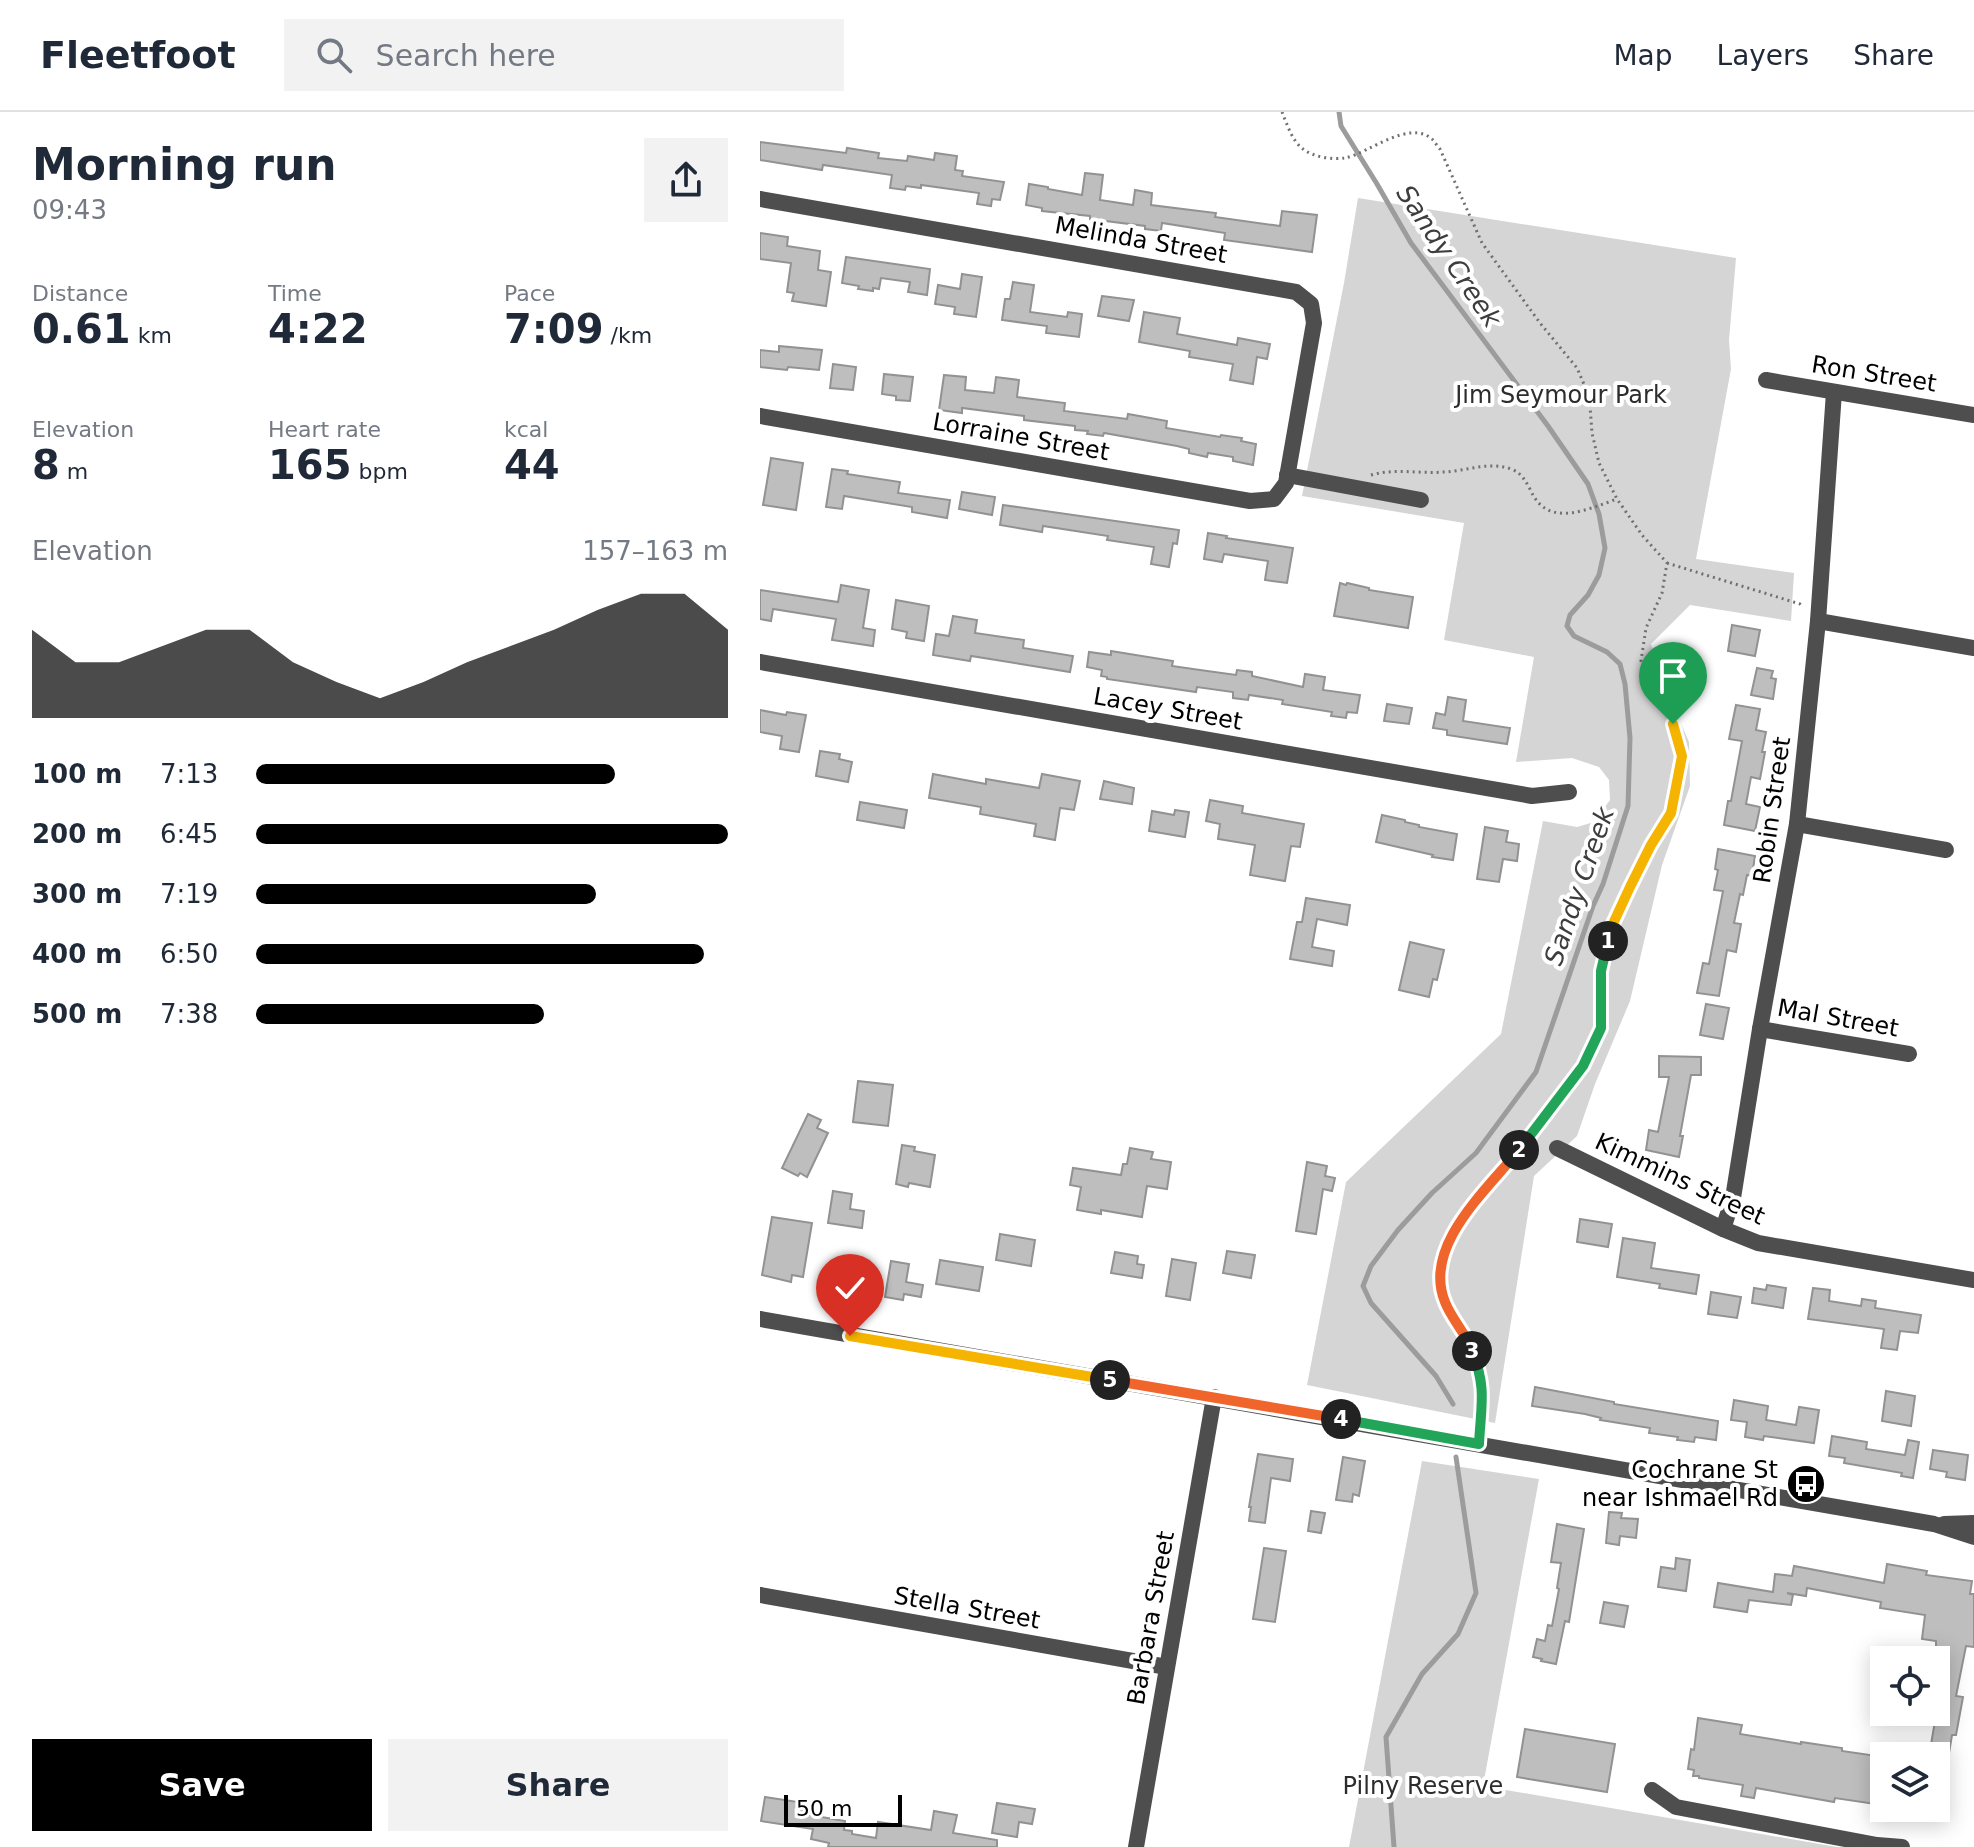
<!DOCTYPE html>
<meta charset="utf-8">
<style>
body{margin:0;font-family:"DejaVu Sans",sans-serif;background:#f2f2f3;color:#1f2937;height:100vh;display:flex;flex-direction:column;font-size:30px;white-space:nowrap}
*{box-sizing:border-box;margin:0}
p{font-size:26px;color:#747a83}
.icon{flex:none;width:44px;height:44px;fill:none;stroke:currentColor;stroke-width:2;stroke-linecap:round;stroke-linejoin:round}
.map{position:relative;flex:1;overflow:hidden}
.side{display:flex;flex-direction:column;background:#fff;width:760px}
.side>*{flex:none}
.fabs{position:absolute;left:1110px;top:1534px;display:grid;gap:16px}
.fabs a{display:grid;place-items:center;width:80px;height:80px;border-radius:0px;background:#fff;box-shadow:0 4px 20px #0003;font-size:40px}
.scale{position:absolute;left:24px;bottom:20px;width:118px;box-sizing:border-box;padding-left:8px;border:4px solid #000;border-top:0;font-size:22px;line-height:28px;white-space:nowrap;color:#000;-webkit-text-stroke:6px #fff;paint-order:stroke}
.pin{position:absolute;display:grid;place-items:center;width:68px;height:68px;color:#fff;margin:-82px -34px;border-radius:50% 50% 50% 0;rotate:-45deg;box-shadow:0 0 8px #0007}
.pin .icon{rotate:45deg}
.km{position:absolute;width:40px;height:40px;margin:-20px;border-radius:50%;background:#222;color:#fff;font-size:22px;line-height:40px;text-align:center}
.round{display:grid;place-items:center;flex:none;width:84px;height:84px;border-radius:0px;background:#f2f2f3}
.headline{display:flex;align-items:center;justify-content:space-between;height:136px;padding:0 32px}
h1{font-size:44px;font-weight:700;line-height:60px}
.figures{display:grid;grid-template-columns:repeat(3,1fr);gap:12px;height:136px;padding:8px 32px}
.figures div{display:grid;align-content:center}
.figures b{font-size:40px;font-weight:700}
.figures small{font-size:22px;font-weight:400}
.figures p{font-size:22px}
.chart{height:224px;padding:16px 32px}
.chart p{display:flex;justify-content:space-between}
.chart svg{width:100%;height:144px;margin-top:8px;fill:#000;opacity:.7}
.primary-button{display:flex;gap:16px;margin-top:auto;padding:16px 32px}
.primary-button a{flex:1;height:92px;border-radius:0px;background:#000;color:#fff;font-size:32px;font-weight:700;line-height:92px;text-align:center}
.primary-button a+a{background:#f2f2f3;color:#1f2937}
ul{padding:0 32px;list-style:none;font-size:26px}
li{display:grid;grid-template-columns:128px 96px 1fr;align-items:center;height:60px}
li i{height:20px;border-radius:10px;background:#000}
header{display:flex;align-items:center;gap:48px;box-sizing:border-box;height:112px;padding:0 40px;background:#fff;border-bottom:2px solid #e0e1e3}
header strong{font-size:38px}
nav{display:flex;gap:44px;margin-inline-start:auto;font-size:28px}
.search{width:560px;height:72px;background:#f2f2f3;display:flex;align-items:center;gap:20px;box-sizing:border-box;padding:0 28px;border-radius:0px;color:#747a83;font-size:30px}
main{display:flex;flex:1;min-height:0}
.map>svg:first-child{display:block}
.green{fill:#d5d5d5}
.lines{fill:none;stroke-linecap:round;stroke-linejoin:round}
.stream{stroke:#9c9c9c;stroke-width:5}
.building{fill:#bebebe;stroke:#929292;stroke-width:2}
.path{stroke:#707070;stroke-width:3;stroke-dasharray:2 4;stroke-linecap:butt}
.minor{stroke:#4e4e4e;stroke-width:16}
.split-1-casing{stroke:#fff;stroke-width:16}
.split-2-casing{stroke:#fff;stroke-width:16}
.split-3-casing{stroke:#fff;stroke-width:16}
.split-4-casing{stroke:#fff;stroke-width:16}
.split-5-casing{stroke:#fff;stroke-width:16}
.split-6-casing{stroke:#fff;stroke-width:16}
.split-1{stroke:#f5b400;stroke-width:10}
.split-2{stroke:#22a559;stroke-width:10}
.split-3{stroke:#f0652b;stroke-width:10}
.split-4{stroke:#22a559;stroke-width:10}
.split-5{stroke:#f0652b;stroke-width:10}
.split-6{stroke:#f5b400;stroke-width:10}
.labels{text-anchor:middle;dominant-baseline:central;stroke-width:8;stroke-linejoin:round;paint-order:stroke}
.street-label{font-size:24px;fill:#000;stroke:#fff}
.park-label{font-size:24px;fill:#2c2c2c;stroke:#fff}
.poi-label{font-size:24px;fill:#000;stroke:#fff;text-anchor:end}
.water-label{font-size:26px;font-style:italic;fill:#3d3d3d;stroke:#fff}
</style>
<header>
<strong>Fleetfoot</strong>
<div class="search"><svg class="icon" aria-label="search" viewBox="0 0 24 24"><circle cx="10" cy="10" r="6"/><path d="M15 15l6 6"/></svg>Search here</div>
<nav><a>Map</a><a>Layers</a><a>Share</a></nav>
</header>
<main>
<section class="side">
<div class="headline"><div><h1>Morning run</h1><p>09:43</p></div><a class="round"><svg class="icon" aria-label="share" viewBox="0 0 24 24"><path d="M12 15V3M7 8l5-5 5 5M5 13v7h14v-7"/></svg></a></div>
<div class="figures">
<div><p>Distance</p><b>0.61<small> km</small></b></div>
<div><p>Time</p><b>4:22</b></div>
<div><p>Pace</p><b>7:09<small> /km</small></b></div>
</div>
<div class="figures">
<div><p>Elevation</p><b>8<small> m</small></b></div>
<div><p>Heart rate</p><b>165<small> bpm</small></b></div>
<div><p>kcal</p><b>44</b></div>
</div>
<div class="chart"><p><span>Elevation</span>157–163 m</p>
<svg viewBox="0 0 160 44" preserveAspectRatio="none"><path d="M0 44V17L10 27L20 27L30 22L40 17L50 17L60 27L70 33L80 38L90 33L100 27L110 22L120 17L130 11L140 6L150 6L160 17V44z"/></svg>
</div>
<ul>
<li><b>100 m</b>7:13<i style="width:76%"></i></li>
<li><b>200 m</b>6:45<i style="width:100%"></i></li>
<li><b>300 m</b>7:19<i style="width:72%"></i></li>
<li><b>400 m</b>6:50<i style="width:95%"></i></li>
<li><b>500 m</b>7:38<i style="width:61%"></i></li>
</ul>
<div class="primary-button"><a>Save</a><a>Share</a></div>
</section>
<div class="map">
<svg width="1214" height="1735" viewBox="0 0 1214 1735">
<rect width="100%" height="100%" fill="#fff"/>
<g class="green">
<polygon points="598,86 976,146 969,228 971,257 936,447 1034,461 1031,509 930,493 891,532 905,575 929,630 930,674 902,753 870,889 835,972 817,1024 774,1064 735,1311 547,1273 586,1070 741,922 783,709 817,715 834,710 850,688 849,668 839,655 812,646 756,650 774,545 684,528 704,411 542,384 584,171"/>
<polygon points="662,1349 779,1367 723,1674 1077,1735 589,1735"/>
</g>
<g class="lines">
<g class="stream">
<polyline points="579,0 581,14 617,72 651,131 788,314 828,372 839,402 845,436 839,463 828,483 810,503 807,514 814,524 847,540 860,552 865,572 870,626 868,694 843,772 833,794 776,960 716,1041 672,1081 638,1118 611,1154 603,1174 611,1191 676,1264 693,1292"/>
<polyline points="634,1735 626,1625 662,1562 698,1522 716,1481 696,1345"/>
</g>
</g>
<g class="building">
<polygon points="0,30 86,41 87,36 119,41 118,46 147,49 148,44 174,48 175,41 197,44 195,58 203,59 202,64 244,70 240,88 232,87 231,94 217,92 219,81 161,73 161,76 146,74 145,78 130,76 132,63 63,53 62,58 0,48"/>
<polygon points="325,61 343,63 340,88 373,93 375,78 392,81 391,93 456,101 455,105 520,114 522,99 557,103 552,140 464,128 465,121 402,111 401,119 385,117 385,114 330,107 330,104 282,99 282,96 266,93 269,72 288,75 288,77 322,83"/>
<polygon points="0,121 28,125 27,134 60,139 58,158 71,160 66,194 32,189 34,181 27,180 31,151 0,147"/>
<polygon points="86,145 170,157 167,183 148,180 150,170 121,166 119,177 113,176 113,179 98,177 99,174 82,171"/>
<polygon points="202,162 222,165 216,205 194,202 195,195 175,192 178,173 200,177"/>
<polygon points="253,170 274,173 270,200 307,205 308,200 322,202 319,225 286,221 287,214 242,208 245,187 250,187"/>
<polygon points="342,184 374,188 369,209 338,204"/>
<polygon points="384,200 420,206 417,222 477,233 478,226 510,232 507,247 497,245 493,272 470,268 473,252 429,245 430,239 379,230"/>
<polygon points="19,234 62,238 59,258 28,255 27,258 0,255 0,238 19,240"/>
<polygon points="73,252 96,255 93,278 70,276"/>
<polygon points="124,262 153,265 150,289 136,288 136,284 122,282"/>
<polygon points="184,263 206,265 205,278 234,281 236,265 259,268 257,285 305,291 304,299 367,307 368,302 407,309 406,316 460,325 461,323 482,326 481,329 496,332 493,353 473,349 473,345 448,341 447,345 429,341 429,337 417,334 344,321 343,324 327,322 328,319 315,318 315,314 264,308 264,304 202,296 202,301 179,298"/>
<polygon points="11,346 43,351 36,398 3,393"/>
<polygon points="72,357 88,359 87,362 140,370 138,381 190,388 187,406 152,400 152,395 84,384 82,397 66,395"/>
<polygon points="202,380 235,385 232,403 199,397"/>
<polygon points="243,393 419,418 417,432 413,431 409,455 391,452 394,435 347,428 348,424 283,414 282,420 240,413"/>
<polygon points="448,421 467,424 466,426 533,436 527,471 505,468 508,449 464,442 462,450 444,447"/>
<polygon points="580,471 586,473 587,471 609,476 609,478 653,485 648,516 574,504"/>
<polygon points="81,473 109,478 103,516 115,518 113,534 72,528 76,507 13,497 11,509 0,507 0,478 78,490"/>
<polygon points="136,488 169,494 164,529 146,526 147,520 132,517"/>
<polygon points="193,504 217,508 215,521 264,528 263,536 313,544 310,560 211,544 210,549 173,543 176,522 189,524"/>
<polygon points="972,513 1000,518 995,544 968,539"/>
<polygon points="351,539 413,549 412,554 440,558 476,563 477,558 492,560 492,564 543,575 545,562 565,565 563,578 600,583 597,601 587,600 586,606 571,604 572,600 522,592 523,588 489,583 488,588 473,586 473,580 437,575 436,580 347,567 347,565 341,564 342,558 327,555 329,540 351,543"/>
<polygon points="997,556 1013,559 1011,566 1016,567 1013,587 991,583"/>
<polygon points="688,585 706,588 703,609 750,616 747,632 687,623 687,618 673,616 676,601 685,603"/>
<polygon points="627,592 652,596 649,612 624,609"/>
<polygon points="976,593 1000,597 996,618 1006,620 1002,640 1005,640 1000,667 991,665 986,692 1000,695 995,719 964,713 968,689 971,689 982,629 969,627"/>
<polygon points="0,598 26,603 27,600 46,603 39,640 20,637 22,624 0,620"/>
<polygon points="60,639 80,642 79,647 92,650 88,670 56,664"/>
<polygon points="173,662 226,672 226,667 279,676 282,662 320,669 314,698 300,696 295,728 274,724 276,712 220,702 221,695 169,686"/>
<polygon points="344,669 374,676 372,692 340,687"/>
<polygon points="450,688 483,694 482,701 544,712 540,735 531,734 525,769 490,763 495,733 458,727 460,712 446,709"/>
<polygon points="100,690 147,698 144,716 97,708"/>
<polygon points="415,698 429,700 425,725 389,719 392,699 414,703"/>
<polygon points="622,703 645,708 645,710 659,713 659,715 697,722 693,748 672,745 673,743 616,730"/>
<polygon points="725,715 748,719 746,730 759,732 757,749 743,747 739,770 717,767"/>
<polygon points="958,737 995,744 992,764 987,763 983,783 980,782 974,811 981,812 976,840 967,838 959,884 937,881 943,851 949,852 963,779 954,778 958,758 955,757"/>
<polygon points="546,786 590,793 587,813 557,807 552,835 574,839 572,854 530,847 537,810 542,810"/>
<polygon points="650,830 684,838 677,868 673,867 669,885 639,878"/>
<polygon points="946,892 969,896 963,927 940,923"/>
<polygon points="899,944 941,945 941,963 931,963 920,1024 923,1024 919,1045 886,1038 889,1018 898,1020 909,965 899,965"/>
<polygon points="98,969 133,973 128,1014 93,1010"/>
<polygon points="48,1002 61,1008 57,1016 68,1021 47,1065 40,1061 38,1064 22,1056"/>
<polygon points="142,1033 155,1035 154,1039 175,1043 170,1075 149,1071 148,1075 136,1072"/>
<polygon points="370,1036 393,1040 391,1047 411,1050 407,1077 387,1074 382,1105 341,1098 341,1102 317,1098 321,1075 310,1073 313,1056 361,1063 363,1052 367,1052"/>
<polygon points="547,1050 567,1054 565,1064 575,1066 572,1079 563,1077 556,1122 536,1119"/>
<polygon points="73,1079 92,1082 90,1097 104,1099 102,1116 68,1111"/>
<polygon points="12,1105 52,1111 43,1165 32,1163 31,1170 2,1163"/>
<polygon points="820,1107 852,1112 848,1135 817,1130"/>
<polygon points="240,1122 275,1128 271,1154 236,1148"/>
<polygon points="863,1126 895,1131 891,1156 939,1163 936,1182 899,1176 900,1172 857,1165"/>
<polygon points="467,1139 495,1143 491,1166 463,1161"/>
<polygon points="355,1140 378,1144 377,1152 384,1153 382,1166 351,1161"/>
<polygon points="412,1147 436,1151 430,1188 406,1184"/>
<polygon points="180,1148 223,1155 219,1179 176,1172"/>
<polygon points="131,1149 149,1152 146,1170 163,1173 161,1185 144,1182 143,1188 125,1185"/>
<polygon points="1007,1173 1026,1176 1023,1196 992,1191 994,1176 1006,1178"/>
<polygon points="1053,1176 1070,1178 1069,1189 1101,1194 1102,1187 1116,1189 1115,1196 1161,1203 1158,1221 1140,1219 1137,1238 1121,1236 1124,1217 1048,1207"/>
<polygon points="951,1180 981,1185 977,1206 948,1202"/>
<polygon points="775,1275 854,1290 854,1292 958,1309 956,1328 935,1325 934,1330 917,1328 918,1325 889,1321 890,1316 840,1308 841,1306 825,1302 772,1294"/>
<polygon points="1126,1279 1155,1284 1151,1314 1122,1309"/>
<polygon points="974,1288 1008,1294 1006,1308 1036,1313 1039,1295 1059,1298 1054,1331 1004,1324 1003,1328 985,1325 987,1310 971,1308"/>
<polygon points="1072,1324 1107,1330 1106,1337 1145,1343 1148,1328 1159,1330 1153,1366 1141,1364 1142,1361 1084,1351 1085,1346 1069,1344"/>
<polygon points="1173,1338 1208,1343 1205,1368 1186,1365 1187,1360 1170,1357"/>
<polygon points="498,1342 533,1347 530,1369 511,1366 505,1411 489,1409 491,1395 489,1395"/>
<polygon points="583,1345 605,1349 599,1384 593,1382 592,1390 576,1388"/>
<polygon points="551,1399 565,1401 561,1421 548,1419"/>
<polygon points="849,1400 862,1401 861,1406 878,1407 876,1426 860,1424 859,1433 846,1431"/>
<polygon points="797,1412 824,1417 809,1510 805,1509 796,1552 781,1549 782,1547 773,1545 777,1527 785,1529 788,1513 792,1514 799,1477 797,1476 801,1451 791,1450"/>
<polygon points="504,1436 526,1439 515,1510 493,1507"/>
<polygon points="916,1446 930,1448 926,1479 898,1475 901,1455 915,1457"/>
<polygon points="1127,1452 1167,1459 1166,1463 1212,1469 1210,1482 1214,1482 1214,1535 1206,1534 1196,1584 1203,1585 1196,1623 1192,1623 1183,1677 1176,1677 1176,1644 1169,1644 1181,1574 1176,1573 1176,1529 1162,1527 1165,1503 1120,1496 1121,1490 1047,1476 1046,1484 1027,1481 1033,1483 1031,1493 989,1488 987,1500 954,1495 958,1471 1013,1480 1015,1462 1032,1464 1034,1454 1124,1471"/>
<polygon points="844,1490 868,1494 864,1515 840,1511"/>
<polygon points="938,1606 982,1613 980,1622 1041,1632 1041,1630 1082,1636 1082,1639 1124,1645 1124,1691 1122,1693 1075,1686 1074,1690 996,1676 994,1686 981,1684 983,1673 939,1666 939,1664 933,1664 934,1658 928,1657 931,1637 934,1638"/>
<polygon points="765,1617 855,1632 847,1680 757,1665"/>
<polygon points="5,1685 38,1690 37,1696 50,1699 50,1703 85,1709 84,1718 92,1719 92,1722 116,1726 118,1710 171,1718 174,1699 197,1703 193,1721 237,1728 237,1735 68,1735 69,1731 51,1727 53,1717 1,1709"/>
<polygon points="237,1691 275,1697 272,1712 259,1710 257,1725 232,1721"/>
</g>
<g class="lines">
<g class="path">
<path d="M522 0C527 12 532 29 543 37 553 45 573 48 585 46 609 41 649 7 672 27 675 30 677 34 680 37L722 131 780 211 817 256 826 277 830 294 832 321 839 351 857 387 882 423 907 451 902 481 886 516 881 549 896 584 913 612 922 644 911 701 891 733 851 816 841 859V916L823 954 772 1022 714 1092 692 1122 682 1144 679 1162 684 1189 710 1232 720 1259 723 1285 720 1316"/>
<path d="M611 363C635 356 659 362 684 360 706 359 730 349 751 357 762 361 766 370 771 379 788 417 828 397 857 387"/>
<polyline points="907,451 1040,492 1043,495"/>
</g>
<g class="minor">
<polyline points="0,87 536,180 551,192 554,211 526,371 514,387 490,389 0,304"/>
<polyline points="1006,268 1214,303"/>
<polyline points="527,363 661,388"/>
<polyline points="1058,509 1214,536"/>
<polyline points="0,550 772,684 809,680"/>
<polyline points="1037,712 1186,738"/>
<polyline points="1000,917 1149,942"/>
<polyline points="797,1036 963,1117 998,1131 1214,1168"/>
<polyline points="963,1117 973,1086 1000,917 1037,712 1058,509 1074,280"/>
<polyline points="0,1207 1174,1412 1214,1425"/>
<polyline points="1184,1412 1214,1411"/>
<polyline points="0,1483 407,1555"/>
<polyline points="892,1678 916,1695 1117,1733 1142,1735"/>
<polyline points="376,1735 454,1285"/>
</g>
</g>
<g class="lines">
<g class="split-1-casing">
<polyline id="split-1" points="848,829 851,816 870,775 891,733 911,701 922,644 913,612"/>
</g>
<g class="split-2-casing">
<polyline id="split-2" points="759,1038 823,954 841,916 841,859 848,829"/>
</g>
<g class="split-3-casing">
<path id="split-3" d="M712 1239C706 1221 692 1208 685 1190 662 1134 727 1078 759 1038"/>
</g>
<g class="split-4-casing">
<path id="split-4" d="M581 1307 719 1332C721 1293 727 1276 712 1239"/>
</g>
<g class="split-5-casing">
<polyline id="split-5" points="350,1268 581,1307"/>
</g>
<g class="split-6-casing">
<polyline id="split-6" points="90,1224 350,1268"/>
</g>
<use href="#split-1" class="split-1"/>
<use href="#split-2" class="split-2"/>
<use href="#split-3" class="split-3"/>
<use href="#split-4" class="split-4"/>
<use href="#split-5" class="split-5"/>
<use href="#split-6" class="split-6"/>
</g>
<defs>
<g id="bus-disc" transform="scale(2)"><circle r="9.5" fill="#000" stroke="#fff"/><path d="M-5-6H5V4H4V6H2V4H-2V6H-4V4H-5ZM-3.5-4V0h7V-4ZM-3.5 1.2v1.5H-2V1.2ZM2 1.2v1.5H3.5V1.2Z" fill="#fff"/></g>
</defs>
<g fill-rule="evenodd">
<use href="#bus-disc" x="1046" y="1372"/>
</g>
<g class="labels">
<g class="street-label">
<text transform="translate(381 128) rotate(10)">Melinda Street</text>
<text transform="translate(1114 262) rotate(9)">Ron Street</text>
<text transform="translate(261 325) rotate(10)">Lorraine Street</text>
<text transform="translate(408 597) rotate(10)">Lacey Street</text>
<text transform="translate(1012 698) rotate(-82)">Robin Street</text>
<text transform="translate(1078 906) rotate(10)">Mal Street</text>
<text transform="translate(920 1067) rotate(25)">Kimmins Street</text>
<text transform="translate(207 1496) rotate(10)">Stella Street</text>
<text transform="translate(391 1506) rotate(-80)">Barbara Street</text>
</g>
<g class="park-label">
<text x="801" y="283">Jim Seymour Park</text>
<text x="663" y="1674">Pilny Reserve</text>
</g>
<g class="poi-label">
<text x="1018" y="1358">Cochrane St<tspan x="1018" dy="28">near Ishmael Rd</tspan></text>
</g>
<g class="water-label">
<text transform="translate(689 144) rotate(56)">Sandy Creek</text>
<text transform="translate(819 774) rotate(-71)">Sandy Creek</text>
</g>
</g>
</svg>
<div class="fabs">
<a><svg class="icon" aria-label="locate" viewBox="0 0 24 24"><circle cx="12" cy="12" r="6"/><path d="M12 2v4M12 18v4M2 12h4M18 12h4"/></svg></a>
<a><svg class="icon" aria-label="layers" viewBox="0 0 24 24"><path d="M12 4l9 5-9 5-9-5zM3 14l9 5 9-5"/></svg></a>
</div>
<div class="scale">50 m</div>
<div class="pin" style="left:913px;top:612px;background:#1e9e55"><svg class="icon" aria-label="arrive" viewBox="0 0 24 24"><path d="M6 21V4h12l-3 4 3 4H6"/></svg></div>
<div class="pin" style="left:90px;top:1224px;background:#d93025"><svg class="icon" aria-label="check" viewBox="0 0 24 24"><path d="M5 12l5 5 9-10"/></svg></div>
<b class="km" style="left:848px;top:829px">1</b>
<b class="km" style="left:759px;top:1038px">2</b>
<b class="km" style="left:712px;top:1239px">3</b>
<b class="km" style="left:581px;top:1307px">4</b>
<b class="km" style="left:350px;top:1268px">5</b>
</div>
</main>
